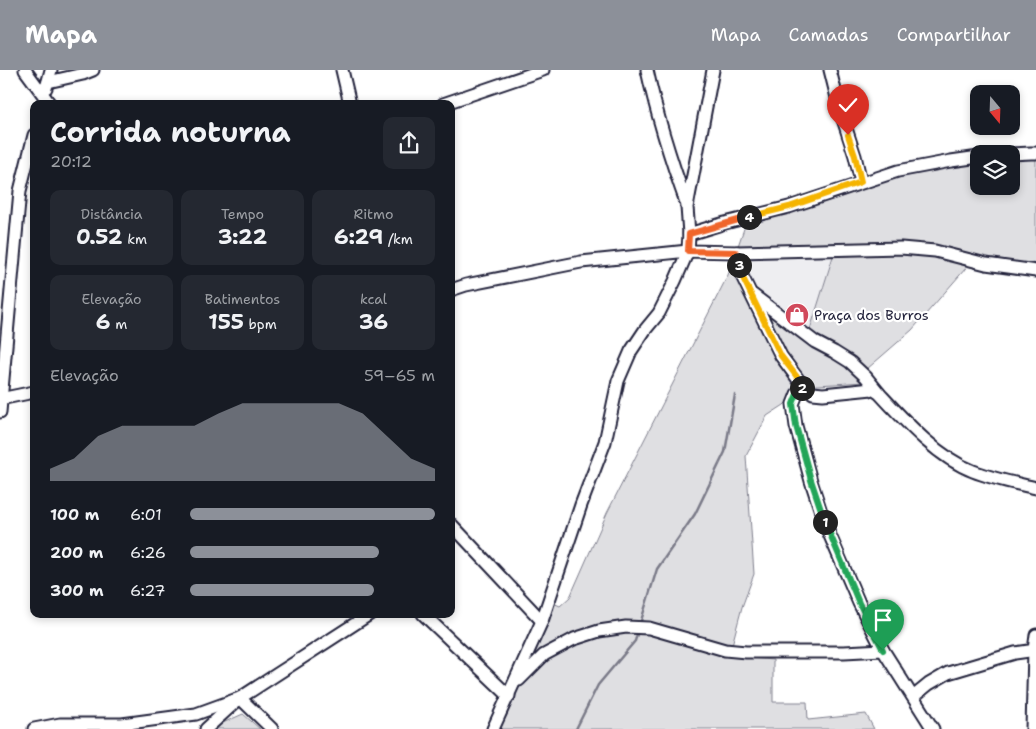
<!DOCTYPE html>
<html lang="pt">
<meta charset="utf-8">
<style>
body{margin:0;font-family:"Shantell Sans",sans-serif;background:#242831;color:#f1f3f6;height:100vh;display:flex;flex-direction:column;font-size:19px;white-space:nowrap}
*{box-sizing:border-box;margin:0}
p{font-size:16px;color:#9ea1a6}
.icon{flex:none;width:28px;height:28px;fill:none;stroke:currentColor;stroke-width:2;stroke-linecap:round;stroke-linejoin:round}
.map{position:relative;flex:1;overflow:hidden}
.panel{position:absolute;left:30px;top:30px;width:425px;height:518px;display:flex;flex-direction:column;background:#171b24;border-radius:10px;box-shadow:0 2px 8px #0003}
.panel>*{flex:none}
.needle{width:32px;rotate:161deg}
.tools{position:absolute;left:970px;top:15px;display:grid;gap:10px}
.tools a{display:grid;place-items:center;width:50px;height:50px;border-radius:10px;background:#171b24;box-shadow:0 2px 8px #0003;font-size:25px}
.pin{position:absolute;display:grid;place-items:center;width:42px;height:42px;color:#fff;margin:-51px -21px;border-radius:50% 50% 50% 0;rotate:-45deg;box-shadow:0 0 5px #0007}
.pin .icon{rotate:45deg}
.km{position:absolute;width:25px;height:25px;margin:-12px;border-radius:50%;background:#222;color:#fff;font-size:14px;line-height:25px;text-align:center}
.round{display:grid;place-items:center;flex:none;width:52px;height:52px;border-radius:10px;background:#242831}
.head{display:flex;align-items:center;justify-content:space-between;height:85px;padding:0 20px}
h1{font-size:28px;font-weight:700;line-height:38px}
.stats{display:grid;grid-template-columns:repeat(3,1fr);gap:8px;height:85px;padding:5px 20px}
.stats div{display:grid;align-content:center;border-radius:10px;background:#242831;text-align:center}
.stats b{font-size:21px;font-weight:700}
.stats small{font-size:14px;font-weight:400}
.stats p{font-size:14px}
.chart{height:140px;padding:10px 20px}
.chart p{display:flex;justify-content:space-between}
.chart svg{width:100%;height:90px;margin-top:5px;fill:#8c9099;opacity:.7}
ul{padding:0 20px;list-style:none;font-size:16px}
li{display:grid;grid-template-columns:80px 60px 1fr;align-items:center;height:38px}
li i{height:12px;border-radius:6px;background:#8c9099}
header{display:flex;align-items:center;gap:30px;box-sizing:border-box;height:70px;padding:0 25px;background:#8c9099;color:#fff}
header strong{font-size:24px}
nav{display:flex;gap:28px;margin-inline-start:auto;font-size:18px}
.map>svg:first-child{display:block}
.built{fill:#eeeef1}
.green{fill:#dfdfe2;stroke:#80808e;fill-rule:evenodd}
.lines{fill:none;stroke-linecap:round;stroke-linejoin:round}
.stream{stroke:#7a7a88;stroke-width:2.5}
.street-casing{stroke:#22223b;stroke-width:15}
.street{stroke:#fff;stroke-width:11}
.split-1-casing{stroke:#fff;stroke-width:10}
.split-2-casing{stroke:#fff;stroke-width:10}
.split-3-casing{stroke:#fff;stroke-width:10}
.split-4-casing{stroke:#fff;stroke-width:10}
.split-5-casing{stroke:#fff;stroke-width:10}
.split-1{stroke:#22a559;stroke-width:6}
.split-2{stroke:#22a559;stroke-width:6}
.split-3{stroke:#f5b400;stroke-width:6}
.split-4{stroke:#f0652b;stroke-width:6}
.split-5{stroke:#f5b400;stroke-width:6}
.labels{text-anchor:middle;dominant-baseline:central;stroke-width:4.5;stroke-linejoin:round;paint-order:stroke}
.poi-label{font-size:14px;fill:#22223b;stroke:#fff;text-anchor:start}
</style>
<header>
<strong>Mapa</strong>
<nav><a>Mapa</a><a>Camadas</a><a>Compartilhar</a></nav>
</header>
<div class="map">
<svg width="1036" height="659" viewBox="0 0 1036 659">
<rect width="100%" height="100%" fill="#fff"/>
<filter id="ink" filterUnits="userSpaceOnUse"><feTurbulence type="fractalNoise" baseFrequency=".02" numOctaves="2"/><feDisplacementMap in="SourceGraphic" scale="10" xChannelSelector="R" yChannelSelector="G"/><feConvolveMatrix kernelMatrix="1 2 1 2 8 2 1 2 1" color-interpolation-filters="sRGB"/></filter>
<g filter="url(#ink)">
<polygon class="built" points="835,180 808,267 751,223 737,182"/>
<g class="green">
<path d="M1036 83V201L973 190 912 260 867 299 864 312 803 316 784 335 767 346 746 386 754 504 742 537 732 575 726 586 773 590V632H807L808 650 866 644 874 659H493L549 531 560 536 570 527 607 443 728 205 748 147 861 112 979 87V116H1011V84ZM835 180 808 266 751 223 737 182Z"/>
<polygon points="243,644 260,659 209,659"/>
</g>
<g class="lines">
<g class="stream">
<polyline points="640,554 657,499 695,444 725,382 735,325"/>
<polyline points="576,659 598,615 635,571 638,561"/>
</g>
<g class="street-casing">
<g id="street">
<polyline points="25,0 50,34"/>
<polyline points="342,0 350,34"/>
<path d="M647 0C657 46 671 91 687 135"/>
<polyline points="830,0 840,40 855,86 861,112"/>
<polyline points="48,12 83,4 93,0"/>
<polyline points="46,18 51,0"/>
<polyline points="443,34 543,0"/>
<polyline points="1011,84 1031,83 1036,83"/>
<polyline points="689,164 725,153 789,137 898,101 951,91 979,87"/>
<path d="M737 182 742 206 781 286 803 316 813 323 823 324 872 319 879 323C905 351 937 387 973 401 993 409 1015 413 1036 418"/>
<polyline points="451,220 466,215 581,192 688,181 737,182 901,178 935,181 986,194 1036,201"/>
<polyline points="753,225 815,272 834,282 850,292 866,307 879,323"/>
<polyline points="803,316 797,324 793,334 796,356 811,411 825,454 859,533 883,580 933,659"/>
<polyline points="0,329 34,322"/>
<polyline points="0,342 20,121 34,65"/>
<polyline points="451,454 542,551"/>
<polyline points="423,544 509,626"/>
<polyline points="519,610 544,585 574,569 599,561 626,557 649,558 725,580 746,582 844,582 883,580"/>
<polyline points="913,627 929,614 948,603 1015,583 1036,580"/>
<polyline points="34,659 60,654 122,654 196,644 240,628 370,544"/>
<polyline points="206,659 240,628 272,659"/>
<polyline points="493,659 542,551 581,435 605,372 618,311 631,281 645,260 659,243 675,211 688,181 689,164 687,137 713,0"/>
<polyline points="1032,659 1034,580 1036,565"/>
</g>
</g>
<use href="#street" class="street"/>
</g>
</g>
<g class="lines" filter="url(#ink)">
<g class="split-1-casing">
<polyline id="split-1" points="825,452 859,533 883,580"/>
</g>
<g class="split-2-casing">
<polyline id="split-2" points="802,318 797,324 793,334 796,356 811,410 825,452"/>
</g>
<g class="split-3-casing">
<polyline id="split-3" points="739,195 742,206 781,286 804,316 802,318"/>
</g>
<g class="split-4-casing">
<polyline id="split-4" points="739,195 736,182 688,181 689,164 749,147"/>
</g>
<g class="split-5-casing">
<polyline id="split-5" points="749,147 789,137 861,112 855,86 848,65"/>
</g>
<use href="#split-1" class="split-1"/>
<use href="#split-2" class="split-2"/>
<use href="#split-3" class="split-3"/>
<use href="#split-4" class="split-4"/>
<use href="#split-5" class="split-5"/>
</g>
<defs>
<g id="shop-disc" transform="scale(1.25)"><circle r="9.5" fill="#d1495b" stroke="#fff"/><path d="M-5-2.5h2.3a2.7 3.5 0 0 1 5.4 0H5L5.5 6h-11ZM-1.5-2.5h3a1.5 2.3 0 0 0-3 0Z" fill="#fff"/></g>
</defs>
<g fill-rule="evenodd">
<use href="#shop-disc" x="797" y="245"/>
</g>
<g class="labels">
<g class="poi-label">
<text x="814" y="245">Praça dos Burros</text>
</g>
</g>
</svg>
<div class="tools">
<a><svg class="needle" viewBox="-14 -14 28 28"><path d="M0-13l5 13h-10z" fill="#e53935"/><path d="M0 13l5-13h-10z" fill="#9ea1a6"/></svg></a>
<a><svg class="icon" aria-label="layers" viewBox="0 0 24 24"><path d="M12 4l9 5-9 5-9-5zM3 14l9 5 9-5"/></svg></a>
</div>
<div class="pin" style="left:883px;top:580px;background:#1e9e55"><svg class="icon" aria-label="arrive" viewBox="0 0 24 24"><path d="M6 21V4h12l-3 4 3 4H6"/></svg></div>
<div class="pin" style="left:848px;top:65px;background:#d93025"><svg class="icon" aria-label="check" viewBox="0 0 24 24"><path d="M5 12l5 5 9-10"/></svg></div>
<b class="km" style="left:825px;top:452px">1</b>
<b class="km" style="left:802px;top:318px">2</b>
<b class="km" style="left:739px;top:195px">3</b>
<b class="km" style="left:749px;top:147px">4</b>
<section class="panel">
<div class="head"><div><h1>Corrida noturna</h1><p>20:12</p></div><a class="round"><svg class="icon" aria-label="share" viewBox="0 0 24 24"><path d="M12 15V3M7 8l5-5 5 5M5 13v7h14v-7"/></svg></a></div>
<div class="stats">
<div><p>Distância</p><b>0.52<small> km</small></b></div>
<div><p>Tempo</p><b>3:22</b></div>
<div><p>Ritmo</p><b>6:29<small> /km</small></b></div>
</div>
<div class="stats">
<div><p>Elevação</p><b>6<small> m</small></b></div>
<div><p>Batimentos</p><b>155<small> bpm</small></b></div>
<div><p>kcal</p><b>36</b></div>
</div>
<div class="chart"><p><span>Elevação</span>59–65 m</p>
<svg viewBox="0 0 160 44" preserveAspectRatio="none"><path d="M0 44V38L10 33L20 22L30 17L40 17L50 17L60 17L70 11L80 6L90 6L100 6L110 6L120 6L130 11L140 22L150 33L160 38V44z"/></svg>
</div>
<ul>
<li><b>100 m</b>6:01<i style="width:100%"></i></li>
<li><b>200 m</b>6:26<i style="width:77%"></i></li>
<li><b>300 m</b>6:27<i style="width:75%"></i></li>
</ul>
</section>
</div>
